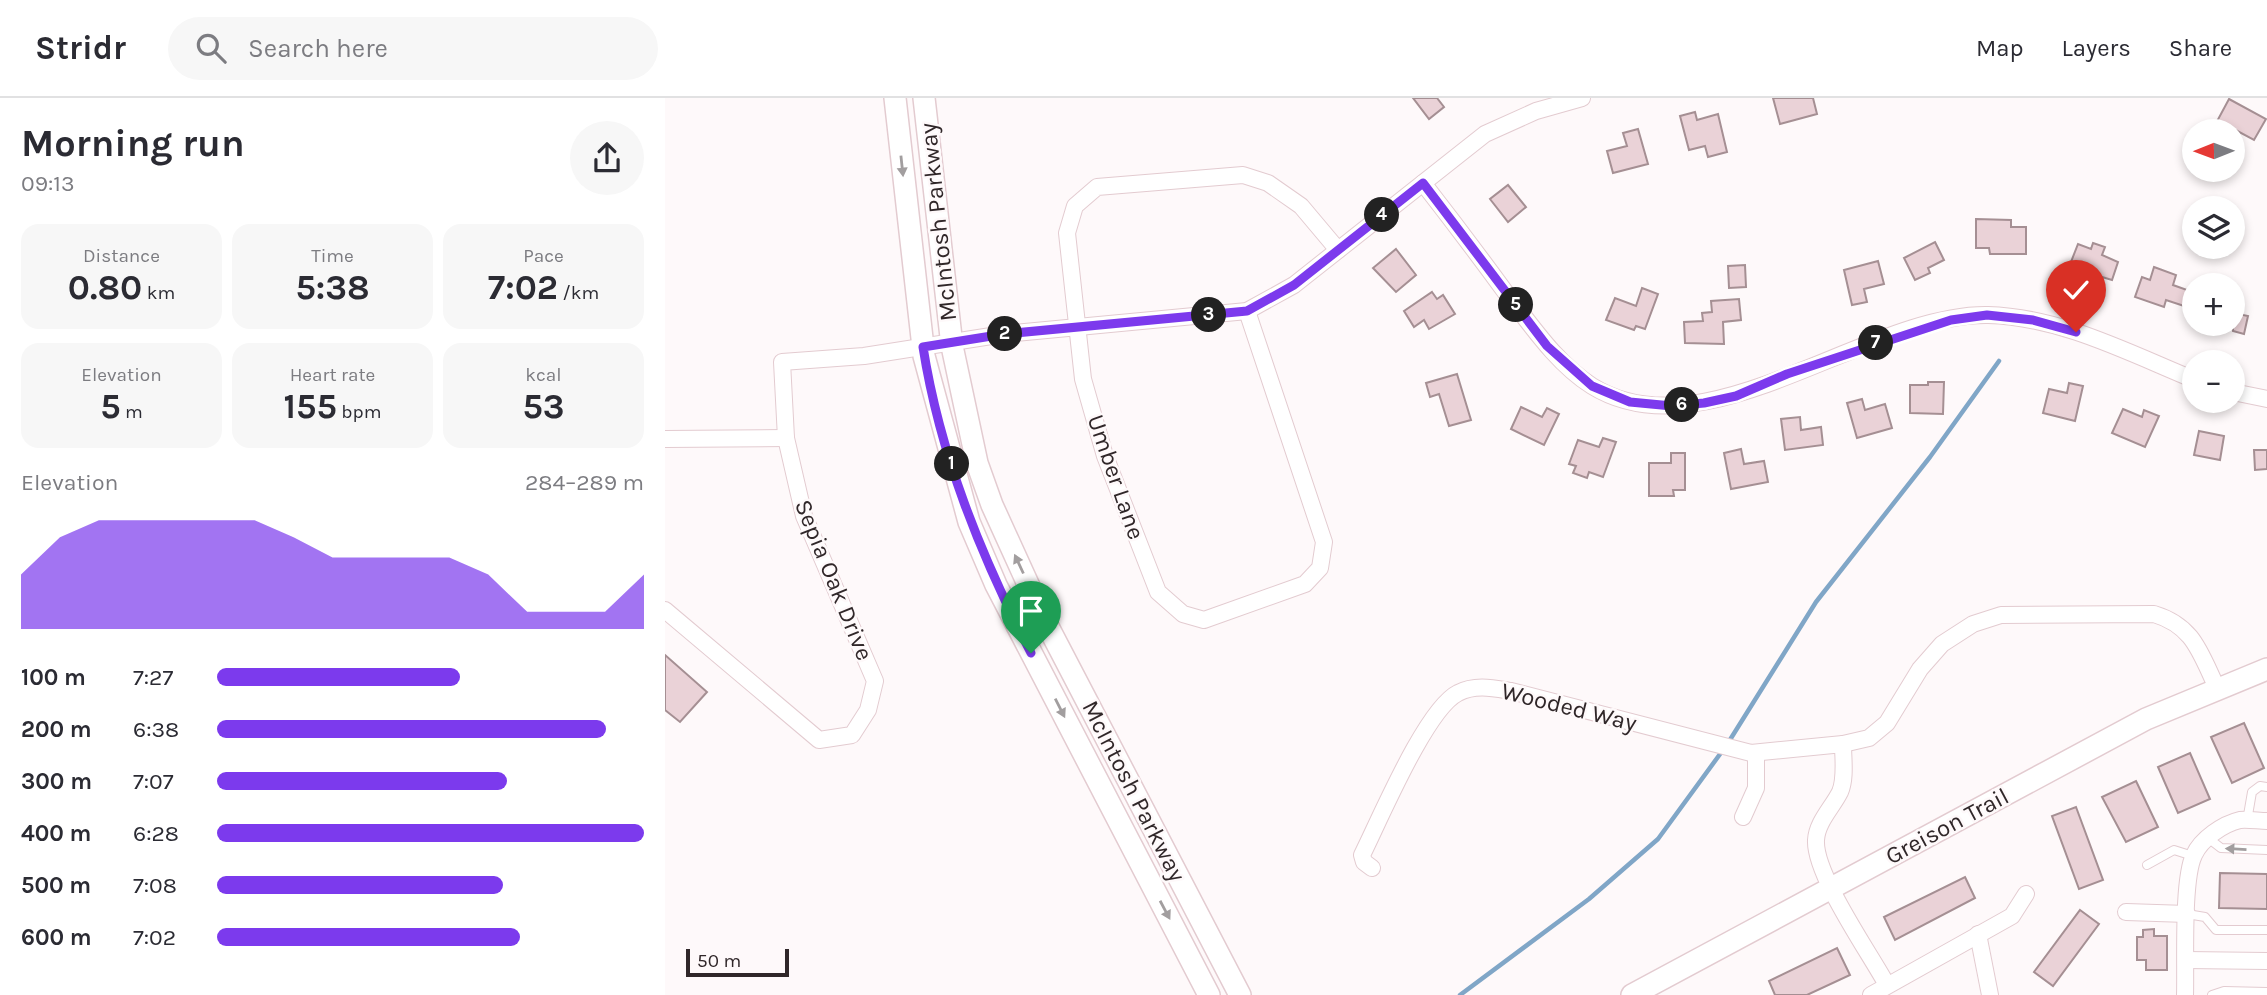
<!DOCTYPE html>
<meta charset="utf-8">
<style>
body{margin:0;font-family:Karla,sans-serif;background:#f7f7f7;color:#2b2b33;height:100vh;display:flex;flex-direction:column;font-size:26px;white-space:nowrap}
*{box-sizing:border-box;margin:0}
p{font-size:23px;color:#7c7c81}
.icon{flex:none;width:38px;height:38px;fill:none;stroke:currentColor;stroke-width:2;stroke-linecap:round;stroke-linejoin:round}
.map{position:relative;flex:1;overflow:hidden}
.details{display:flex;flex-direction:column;background:#fff;width:665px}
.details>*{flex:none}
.needle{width:46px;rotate:269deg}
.controls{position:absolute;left:1517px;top:21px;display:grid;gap:14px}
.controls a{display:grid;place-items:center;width:63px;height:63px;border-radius:50%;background:#fff;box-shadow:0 4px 10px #0003;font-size:35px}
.scale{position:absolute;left:21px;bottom:18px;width:103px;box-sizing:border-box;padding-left:7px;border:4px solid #302729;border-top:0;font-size:19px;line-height:24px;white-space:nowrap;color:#302729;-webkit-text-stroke:5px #fef9fa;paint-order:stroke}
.pin{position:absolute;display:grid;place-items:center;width:60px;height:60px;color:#fff;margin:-72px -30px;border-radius:50% 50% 50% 0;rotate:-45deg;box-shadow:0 0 7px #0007}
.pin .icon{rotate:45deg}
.km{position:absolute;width:35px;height:35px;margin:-18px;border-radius:50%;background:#222;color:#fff;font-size:19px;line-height:35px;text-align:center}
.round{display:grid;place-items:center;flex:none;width:74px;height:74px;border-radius:37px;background:#f7f7f7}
.overview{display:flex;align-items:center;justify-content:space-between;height:119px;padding:0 21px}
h1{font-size:38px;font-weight:700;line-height:52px}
.figures{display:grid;grid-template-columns:repeat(3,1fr);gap:10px;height:119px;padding:7px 21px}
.figures div{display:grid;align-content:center;border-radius:18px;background:#f7f7f7;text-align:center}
.figures b{font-size:35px;font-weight:700}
.figures small{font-size:19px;font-weight:400}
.figures p{font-size:19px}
.chart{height:196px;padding:14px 21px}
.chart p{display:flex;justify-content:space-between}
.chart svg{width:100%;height:126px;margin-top:7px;fill:#7c3aed;opacity:.7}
ul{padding:0 21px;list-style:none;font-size:23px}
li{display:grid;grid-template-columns:112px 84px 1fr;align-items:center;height:52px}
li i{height:18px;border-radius:9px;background:#7c3aed}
header{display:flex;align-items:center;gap:42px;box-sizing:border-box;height:98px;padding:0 35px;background:#fff;border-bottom:2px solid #e1e1e2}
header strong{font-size:33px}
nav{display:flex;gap:38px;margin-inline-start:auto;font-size:24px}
.search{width:490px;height:63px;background:#f7f7f7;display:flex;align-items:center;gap:18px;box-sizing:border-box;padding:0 24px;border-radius:38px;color:#7c7c81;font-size:26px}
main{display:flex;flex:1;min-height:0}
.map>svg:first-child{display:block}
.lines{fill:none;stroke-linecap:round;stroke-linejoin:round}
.stream{stroke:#80a6c7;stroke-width:4.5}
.building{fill:#ead2d7;stroke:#a58f93;stroke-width:2}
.service-casing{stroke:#e3cbd0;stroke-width:10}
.minor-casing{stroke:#e3cbd0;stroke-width:18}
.tertiary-casing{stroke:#e3cbd0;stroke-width:24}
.service{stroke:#fff;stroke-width:8}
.minor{stroke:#fff;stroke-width:16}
.tertiary{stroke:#fff;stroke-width:21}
.oneway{fill:#a29e9f}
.route-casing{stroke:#fff;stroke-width:14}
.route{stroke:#7c3aed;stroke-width:9}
.labels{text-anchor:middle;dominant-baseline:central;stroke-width:5;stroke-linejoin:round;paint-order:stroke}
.street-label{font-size:24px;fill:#302729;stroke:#fef9fa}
</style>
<header>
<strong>Stridr</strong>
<div class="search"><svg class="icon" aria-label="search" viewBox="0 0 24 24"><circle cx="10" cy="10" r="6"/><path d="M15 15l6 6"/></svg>Search here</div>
<nav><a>Map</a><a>Layers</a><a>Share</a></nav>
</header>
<main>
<section class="details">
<div class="overview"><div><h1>Morning run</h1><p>09:13</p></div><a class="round"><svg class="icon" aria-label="share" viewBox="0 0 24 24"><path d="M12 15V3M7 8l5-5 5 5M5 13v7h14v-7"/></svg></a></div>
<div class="figures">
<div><p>Distance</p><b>0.80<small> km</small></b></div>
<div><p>Time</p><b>5:38</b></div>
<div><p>Pace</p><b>7:02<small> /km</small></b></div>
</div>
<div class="figures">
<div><p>Elevation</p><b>5<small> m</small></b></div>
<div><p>Heart rate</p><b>155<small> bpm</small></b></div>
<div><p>kcal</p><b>53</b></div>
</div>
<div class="chart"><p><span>Elevation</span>284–289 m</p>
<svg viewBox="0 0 160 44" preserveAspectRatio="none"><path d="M0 44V25L10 12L20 6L30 6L40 6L50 6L60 6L70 12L80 19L90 19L100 19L110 19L120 25L130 38L140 38L150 38L160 25V44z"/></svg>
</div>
<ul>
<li><b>100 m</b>7:27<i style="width:57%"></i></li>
<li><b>200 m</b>6:38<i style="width:91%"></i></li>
<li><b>300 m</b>7:07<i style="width:68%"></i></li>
<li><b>400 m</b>6:28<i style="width:100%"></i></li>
<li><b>500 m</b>7:08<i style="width:67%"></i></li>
<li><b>600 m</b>7:02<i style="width:71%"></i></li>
</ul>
</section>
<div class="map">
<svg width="1602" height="897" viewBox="0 0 1602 897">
<rect width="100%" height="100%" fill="#fef9fa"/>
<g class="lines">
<g class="stream">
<polyline points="1063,645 1151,504 1265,359 1334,263"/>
<polyline points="795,897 924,801 993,741 1058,652"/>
</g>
</g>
<g class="building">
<polygon points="748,0 772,0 779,9 764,21"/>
<polygon points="1108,0 1148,0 1152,16 1115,26"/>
<polygon points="1564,1 1601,21 1589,42 1565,29 1561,33 1550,27"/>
<polygon points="1030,14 1032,22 1053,16 1062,54 1043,59 1040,48 1024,52 1015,18"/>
<polygon points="973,31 983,66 948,75 942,53 962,48 958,35"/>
<polygon points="843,87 861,109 843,124 825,101"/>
<polygon points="1311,121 1346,122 1346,129 1361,129 1361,156 1325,156 1324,150 1311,150"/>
<polygon points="1270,144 1279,162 1263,170 1265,175 1250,182 1239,160"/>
<polygon points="1428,145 1440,149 1437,157 1453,164 1447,182 1404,169 1413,146 1426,151"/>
<polygon points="731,151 751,177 731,194 708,170"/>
<polygon points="1213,163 1219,186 1199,191 1202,204 1187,207 1179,172"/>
<polygon points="1080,167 1081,189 1064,190 1063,168"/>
<polygon points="1489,169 1511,177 1508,187 1525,193 1519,208 1501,202 1499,209 1470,199 1477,179 1485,182"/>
<polygon points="977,190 993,196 980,231 971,228 969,232 941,222 950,200 971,208"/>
<polygon points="767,194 772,201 778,197 790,216 764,231 759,222 749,229 739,213"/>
<polygon points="1074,201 1076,222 1058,224 1059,246 1020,245 1019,224 1038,223 1037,215 1047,214 1046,203"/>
<polygon points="1568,215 1583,218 1579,236 1568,233"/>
<polygon points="792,276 806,322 784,328 774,296 765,299 761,285"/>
<polygon points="1263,284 1279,284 1278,316 1245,315 1245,287 1263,287"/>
<polygon points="1404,285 1418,288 1410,323 1378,315 1384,291 1402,295"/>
<polygon points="1197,301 1200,312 1220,306 1227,330 1192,340 1182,305"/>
<polygon points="856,309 877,319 882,310 894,316 879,347 846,331"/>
<polygon points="1458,311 1477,319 1479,312 1494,318 1480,349 1447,335"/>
<polygon points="1135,319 1136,332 1156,329 1158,347 1120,352 1116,321"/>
<polygon points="1534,333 1559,338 1555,362 1529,357"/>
<polygon points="938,340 951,344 938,379 924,374 922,380 908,375 911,368 904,366 913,342 934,349"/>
<polygon points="1076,351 1079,366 1099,363 1103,384 1066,391 1059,355"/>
<polygon points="1589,352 1602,352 1602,371 1590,372"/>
<polygon points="1006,355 1020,355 1020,392 1008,392 1009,398 984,398 984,365 1006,365"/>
<polygon points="0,557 42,594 15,624 0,612"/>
<polygon points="1579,625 1599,670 1567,685 1546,639"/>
<polygon points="1525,655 1545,701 1513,715 1493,669"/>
<polygon points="1471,683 1493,729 1461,744 1437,699"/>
<polygon points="1411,709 1438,782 1414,791 1387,718"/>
<polygon points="1555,775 1602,776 1602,811 1554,810"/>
<polygon points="1300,779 1310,800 1230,842 1219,819"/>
<polygon points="1415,812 1434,826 1388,888 1369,874"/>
<polygon points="1489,831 1489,838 1502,838 1502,872 1481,872 1481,862 1472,862 1472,839 1478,839 1478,832"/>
<polygon points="1172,850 1185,877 1142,897 1110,897 1104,883"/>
</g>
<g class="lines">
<g class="service-casing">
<g id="service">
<polyline points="1582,723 1587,694 1595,688 1602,689"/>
<polyline points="1543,740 1556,750 1602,752"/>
<polyline points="1482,767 1509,752 1528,758"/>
<polyline points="1522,816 1540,819 1551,832 1602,832"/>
<polyline points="1547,897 1559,893 1602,894"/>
</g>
</g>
<g class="minor-casing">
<g id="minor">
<path d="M758 85C786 121 814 158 841 195 866 227 892 266 927 288 1041 359 1202 215 1323 217 1396 219 1464 255 1530 282"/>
<polyline points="582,213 659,444 655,470 640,486 539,522 518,516 493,494 440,358 418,281 402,135 410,108 432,89 578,77 603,85 636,108 673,152"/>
<polyline points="1568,294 1602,301"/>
<polyline points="0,341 121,340"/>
<polyline points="0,512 154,642 187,637 203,612 210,583 139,418 121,340 117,264 199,258 339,236 582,213 629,187 820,36 871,13 917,0"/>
<path d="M1178 646 1204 640 1222 625 1255 571 1277 546 1308 526 1336 517 1489 516C1529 528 1535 555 1552 590"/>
<polyline points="1078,719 1091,690 1091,655"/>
<path d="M707 770 699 764 697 757C715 721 761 611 793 595 810 586 828 590 846 593L1086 655 1178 646C1178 661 1181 680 1175 694 1167 710 1152 724 1151 742 1149 776 1204 854 1222 887"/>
<polyline points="1461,814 1522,816"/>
<polyline points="1313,836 1325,897"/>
<polyline points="1521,862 1602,863"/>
<polyline points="1206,897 1347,818 1361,796"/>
<path d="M1520 897C1521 866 1517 782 1529 757 1536 741 1558 726 1575 722 1583 721 1594 723 1602 723"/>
</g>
</g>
<g class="tertiary-casing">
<g id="tertiary">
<polyline points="230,0 259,258 304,424 331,487 544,897"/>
<polyline points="259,0 287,248 312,365 327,407 378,519 575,897"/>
<polyline points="967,897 1481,621 1602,571"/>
</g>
</g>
<use href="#service" class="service"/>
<use href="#minor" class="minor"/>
<use href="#tertiary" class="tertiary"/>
</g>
<defs><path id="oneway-solid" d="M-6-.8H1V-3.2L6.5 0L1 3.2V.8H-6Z" transform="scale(1.75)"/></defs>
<g class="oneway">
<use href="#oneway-solid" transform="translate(237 68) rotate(84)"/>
<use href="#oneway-solid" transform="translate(354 466) rotate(-115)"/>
<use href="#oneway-solid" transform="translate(395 610) rotate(63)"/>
<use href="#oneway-solid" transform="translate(1571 751) rotate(-177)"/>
<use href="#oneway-solid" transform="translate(500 812) rotate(62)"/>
</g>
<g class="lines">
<g class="route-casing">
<path id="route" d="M366 555C316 458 275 357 258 249L339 236 582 213 629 187 758 85 882 248 927 288 965 304 1007 308 1039 305 1071 298 1122 276 1286 222 1322 217 1368 222 1411 234"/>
</g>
<use href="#route" class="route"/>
</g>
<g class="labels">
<g class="street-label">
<text transform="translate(273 124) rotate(-96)">McIntosh Parkway</text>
<text transform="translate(451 379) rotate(71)">Umber Lane</text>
<text transform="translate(169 482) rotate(68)">Sepia Oak Drive</text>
<text transform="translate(904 609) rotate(14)">Wooded Way</text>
<text transform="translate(469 693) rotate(63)">McIntosh Parkway</text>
<text transform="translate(1282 728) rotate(-28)">Greison Trail</text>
</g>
</g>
</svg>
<div class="controls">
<a><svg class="needle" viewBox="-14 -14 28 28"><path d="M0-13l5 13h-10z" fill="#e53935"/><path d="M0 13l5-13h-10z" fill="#7c7c81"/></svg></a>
<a><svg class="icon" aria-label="layers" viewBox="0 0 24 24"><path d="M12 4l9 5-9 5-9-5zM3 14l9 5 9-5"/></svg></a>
<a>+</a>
<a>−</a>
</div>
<div class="scale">50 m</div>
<div class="pin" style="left:366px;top:555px;background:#1e9e55"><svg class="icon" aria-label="arrive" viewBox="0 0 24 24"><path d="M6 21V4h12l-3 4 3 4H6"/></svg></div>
<div class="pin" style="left:1411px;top:234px;background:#d93025"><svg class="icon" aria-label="check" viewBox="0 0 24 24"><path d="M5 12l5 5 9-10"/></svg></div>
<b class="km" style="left:287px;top:366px">1</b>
<b class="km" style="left:340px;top:236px">2</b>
<b class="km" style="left:544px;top:217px">3</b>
<b class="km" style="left:717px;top:117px">4</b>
<b class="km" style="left:851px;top:207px">5</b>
<b class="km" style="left:1017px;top:307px">6</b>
<b class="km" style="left:1211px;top:245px">7</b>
</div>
</main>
